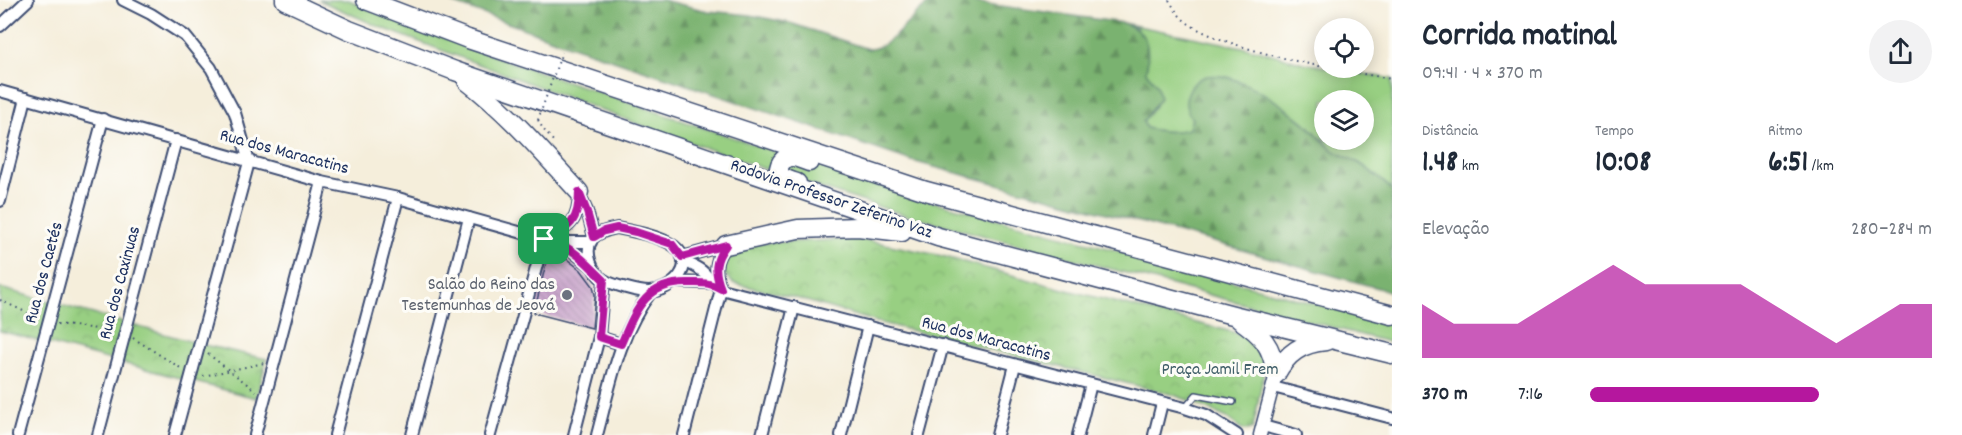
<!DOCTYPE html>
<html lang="pt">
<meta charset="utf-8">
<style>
body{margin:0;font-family:Dekko,sans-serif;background:#f2f2f3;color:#1f2937;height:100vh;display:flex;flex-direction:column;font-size:22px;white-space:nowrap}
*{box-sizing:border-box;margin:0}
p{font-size:20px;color:#747a83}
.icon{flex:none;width:33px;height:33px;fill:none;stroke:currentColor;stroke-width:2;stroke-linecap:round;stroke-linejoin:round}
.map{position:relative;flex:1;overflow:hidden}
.details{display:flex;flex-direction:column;background:#fff;width:570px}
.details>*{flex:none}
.tools{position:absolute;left:1314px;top:18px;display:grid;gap:12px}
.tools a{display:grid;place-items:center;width:60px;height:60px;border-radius:50%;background:#fff;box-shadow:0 3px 15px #0003;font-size:30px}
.pin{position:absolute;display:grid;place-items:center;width:51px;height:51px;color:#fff;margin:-26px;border-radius:12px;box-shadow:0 3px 9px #0006}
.round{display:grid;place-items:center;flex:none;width:63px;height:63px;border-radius:32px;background:#f2f2f3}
.overview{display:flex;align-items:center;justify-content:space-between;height:102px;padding:0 30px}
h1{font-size:33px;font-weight:700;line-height:45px}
.metrics{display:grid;grid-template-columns:repeat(3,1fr);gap:9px;height:102px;padding:6px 30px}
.metrics div{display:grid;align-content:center}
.metrics b{font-size:30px;font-weight:700}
.metrics small{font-size:16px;font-weight:400}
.metrics p{font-size:16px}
.chart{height:168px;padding:12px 30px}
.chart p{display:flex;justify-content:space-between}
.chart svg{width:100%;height:108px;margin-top:6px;fill:#b5179e;opacity:.7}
ul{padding:0 30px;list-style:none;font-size:20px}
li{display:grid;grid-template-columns:96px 72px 1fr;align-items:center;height:45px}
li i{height:15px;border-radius:8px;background:#b5179e}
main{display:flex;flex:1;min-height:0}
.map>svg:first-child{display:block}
.green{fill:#98cf82;stroke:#5a7f70;stroke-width:1.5;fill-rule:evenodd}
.forest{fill:url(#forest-firs);stroke:#4a7067;stroke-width:1.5}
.park{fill:url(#park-crowns);stroke:#5a7f70;stroke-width:1.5}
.building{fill:url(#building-back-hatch)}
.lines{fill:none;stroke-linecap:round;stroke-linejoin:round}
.service-casing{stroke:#3c4c71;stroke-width:8}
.minor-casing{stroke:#3c4c71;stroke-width:14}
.tertiary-casing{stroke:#3c4c71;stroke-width:15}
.motorway-casing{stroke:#3c4c71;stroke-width:21}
.path{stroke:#3c4c71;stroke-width:2;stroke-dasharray:1.5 4.5;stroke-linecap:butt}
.service{stroke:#fff;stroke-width:5}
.minor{stroke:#fff;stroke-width:10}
.tertiary{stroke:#fff;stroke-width:12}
.motorway{stroke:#fff;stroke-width:18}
.path-bridge{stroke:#3c4c71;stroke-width:2;stroke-dasharray:1.5 4.5;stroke-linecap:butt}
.route-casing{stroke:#fff;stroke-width:12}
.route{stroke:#b5179e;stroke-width:8}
.worship-dot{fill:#6b7280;stroke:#fdfcf7;stroke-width:2}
.labels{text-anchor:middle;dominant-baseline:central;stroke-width:6;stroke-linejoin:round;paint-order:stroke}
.street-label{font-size:18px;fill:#1b2f5e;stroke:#fdfcf7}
.worship-label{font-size:18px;fill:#5b616d;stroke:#fdfcf7;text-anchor:end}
.park-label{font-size:18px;fill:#405f69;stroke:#fdfcf7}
</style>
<main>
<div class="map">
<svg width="1392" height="435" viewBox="0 0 1392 435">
<defs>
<pattern id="forest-firs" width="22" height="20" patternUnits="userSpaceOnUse" patternTransform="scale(1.5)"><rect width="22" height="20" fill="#7ab270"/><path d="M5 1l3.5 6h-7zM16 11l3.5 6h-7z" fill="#63915f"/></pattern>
<pattern id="park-crowns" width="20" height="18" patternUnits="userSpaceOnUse" patternTransform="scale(1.5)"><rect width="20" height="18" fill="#98cf82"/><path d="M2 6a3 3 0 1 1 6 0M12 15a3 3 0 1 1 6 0" fill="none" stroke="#82b273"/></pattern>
<pattern id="building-back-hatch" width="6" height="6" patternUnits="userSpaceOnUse" patternTransform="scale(1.5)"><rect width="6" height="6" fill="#c197c4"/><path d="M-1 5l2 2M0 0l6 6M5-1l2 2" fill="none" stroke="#9c7ca2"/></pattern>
</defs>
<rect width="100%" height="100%" fill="#fdfcf7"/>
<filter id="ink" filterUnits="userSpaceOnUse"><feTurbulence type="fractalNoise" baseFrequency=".0167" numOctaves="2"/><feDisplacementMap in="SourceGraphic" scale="12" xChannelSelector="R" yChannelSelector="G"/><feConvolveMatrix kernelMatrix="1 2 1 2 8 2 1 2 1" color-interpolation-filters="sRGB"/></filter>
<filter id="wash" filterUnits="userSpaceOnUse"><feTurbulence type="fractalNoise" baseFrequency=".008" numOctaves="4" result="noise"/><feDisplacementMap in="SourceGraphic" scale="24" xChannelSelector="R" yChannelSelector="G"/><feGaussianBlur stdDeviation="1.35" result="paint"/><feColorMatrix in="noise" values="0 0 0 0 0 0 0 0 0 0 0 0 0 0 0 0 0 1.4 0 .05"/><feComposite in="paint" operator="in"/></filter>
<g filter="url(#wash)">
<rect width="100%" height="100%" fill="#f5eedb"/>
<g class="green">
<polygon points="319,0 349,0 386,17 508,61 692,124 905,194 1392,324 1392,343 902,214 805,183 654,130 377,26"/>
<path d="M1123 23 1257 50 1304 63 1392 79V189L1361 164 1333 150 1309 126 1284 107 1261 92 1228 77 1192 118 1189 129C1174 133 1162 132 1146 128L1143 121 1155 106 1157 85 1146 72 1148 60 1136 27ZM1324 100H1364V140H1324Z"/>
</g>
<path class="forest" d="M444 0H662L708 11 750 15 790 23 868 49C890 50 909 17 927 5 937 0 948 0 959 0L1123 23C1149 32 1150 47 1146 72L1157 85 1160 98 1143 121 1146 128C1161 132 1174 133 1189 129L1192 119C1186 110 1184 103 1188 93 1207 46 1285 106 1308 126 1317 134 1325 145 1335 151 1342 156 1351 159 1359 163 1371 170 1381 181 1392 189V292L1203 239 912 161 575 47Z"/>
<g class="park">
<polygon points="861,239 938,255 1063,289 1248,336 1263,348 1265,367 1253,428 1248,430 1242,429 1227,418 1193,402 1171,394 877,322 800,299 733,283 723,273 725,259 739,244"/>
<polygon points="0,288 200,344 267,359 256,398 0,331"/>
</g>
<g id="blocks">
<polygon class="building" points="549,251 564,257 581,270 593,286 595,295 592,328 534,313"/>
</g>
</g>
<g filter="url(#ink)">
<use href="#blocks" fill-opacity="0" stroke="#3c4c71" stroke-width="1.5"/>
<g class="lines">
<g class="service-casing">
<polyline id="service" points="1185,408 1196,395 1233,402"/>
</g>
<g class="minor-casing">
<g id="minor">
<polyline points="123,0 151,14 185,36 211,68 235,113 249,162 175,435"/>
<polyline points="0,26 28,0"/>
<polyline points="0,91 322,182 398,198 544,239 561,242 591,242"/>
<polyline points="581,198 587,211 594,237"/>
<polyline points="0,201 26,98"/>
<path d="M617 228C633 231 661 236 674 246 699 265 672 291 649 292 639 292 613 285 604 280 592 273 584 252 592 239 598 232 608 230 617 228Z"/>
<polyline points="561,242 591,266"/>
<polyline points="682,257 726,245"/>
<path d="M683 261C689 264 696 266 702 271 709 277 713 284 721 289L1185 408 1206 415 1237 435"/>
<polyline points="675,282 711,283"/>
<polyline points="599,337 621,344"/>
<polyline points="1273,387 1392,418"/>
<polyline points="1263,426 1296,435"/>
<polyline points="18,435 103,119"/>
<polyline points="98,435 176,140"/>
<polyline points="255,435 322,182"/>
<polyline points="335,435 398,198"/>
<polyline points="412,435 469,218"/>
<path d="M490 435 544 239C570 228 579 222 579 192"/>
<polyline points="574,435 599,337 604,280"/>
<path d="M597 435C611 383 618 336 651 292"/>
<path d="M684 435 721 289C714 271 714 261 726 245"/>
<polyline points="762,435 794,307"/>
<polyline points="841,435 868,326"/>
<polyline points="919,435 943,345"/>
<polyline points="997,435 1015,365"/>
<polyline points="1078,435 1091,384"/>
<polyline points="1154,435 1162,403"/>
</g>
</g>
<g class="tertiary-casing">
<polyline id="tertiary" points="1260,435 1276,374"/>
</g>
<g class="motorway-casing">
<g id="motorway">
<polyline points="285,0 349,30 455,71 938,237 1233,315 1392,354"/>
<polyline points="366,0 468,39 926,191 1392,315"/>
<path d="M467 81C509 113 543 153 579 192"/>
<path d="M797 183C792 181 786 180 782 177 775 170 781 159 789 157 795 156 803 160 809 162"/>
<polyline points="726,245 798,229 858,227 902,232"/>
<path d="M1239 319C1262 335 1272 345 1276 374"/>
<path d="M1276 374C1287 353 1302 343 1326 341"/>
</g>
</g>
<g class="path">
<path d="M1169 0C1173 6 1177 14 1183 19 1206 41 1292 61 1324 67"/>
<polyline points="1328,68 1392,79"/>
<polyline points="538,120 543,129 554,142"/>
<polyline points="0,300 38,318"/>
<polyline points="57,324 114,331"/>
<polyline points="133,338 182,369"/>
<polyline points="208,354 256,391"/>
<polyline points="203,376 264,363"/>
</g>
<use href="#service" class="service"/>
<use href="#minor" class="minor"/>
<use href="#tertiary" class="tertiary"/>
<use href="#motorway" class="motorway"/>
<polyline class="path-bridge" points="538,120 562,52"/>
</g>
</g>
<g class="lines" filter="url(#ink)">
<g class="route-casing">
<path id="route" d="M579 192 587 212 594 237 604 231 617 228 636 232 672 244 682 257 726 245C714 261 714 271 721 289 710 282 702 283 689 283 646 282 636 309 621 344L599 337 604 280C584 261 572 245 544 239 570 228 579 222 579 192Z"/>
</g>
<use href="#route" class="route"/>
</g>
<circle class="worship-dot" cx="567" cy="295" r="6"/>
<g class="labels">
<g class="street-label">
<text transform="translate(284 153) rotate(15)">Rua dos Maracatins</text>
<text transform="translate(831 200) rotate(19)">Rodovia Professor Zeferino Vaz</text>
<text transform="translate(45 273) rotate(-75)">Rua dos Caetés</text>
<text transform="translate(121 283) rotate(-75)">Rua dos Caxinuas</text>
<text transform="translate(986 340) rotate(15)">Rua dos Maracatins</text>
</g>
<g class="worship-label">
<text x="555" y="285">Salão do Reino das<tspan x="555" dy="21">Testemunhas de Jeová</tspan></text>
</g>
<g class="park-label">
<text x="1220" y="370">Praça Jamil Frem</text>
</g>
</g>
</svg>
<div class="tools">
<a><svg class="icon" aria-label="locate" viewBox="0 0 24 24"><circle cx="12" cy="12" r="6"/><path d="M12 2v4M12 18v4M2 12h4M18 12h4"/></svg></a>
<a><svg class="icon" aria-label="layers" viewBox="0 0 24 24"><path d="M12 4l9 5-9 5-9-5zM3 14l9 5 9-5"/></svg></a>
</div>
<div class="pin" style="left:544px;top:239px;background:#1e9e55"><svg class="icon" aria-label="arrive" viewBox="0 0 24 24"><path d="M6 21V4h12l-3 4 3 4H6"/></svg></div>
</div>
<section class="details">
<div class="overview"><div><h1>Corrida matinal</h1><p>09:41 · 4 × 370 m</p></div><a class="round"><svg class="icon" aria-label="share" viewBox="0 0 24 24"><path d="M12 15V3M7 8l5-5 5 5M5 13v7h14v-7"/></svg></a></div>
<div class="metrics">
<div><p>Distância</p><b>1.48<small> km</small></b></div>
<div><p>Tempo</p><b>10:08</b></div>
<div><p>Ritmo</p><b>6:51<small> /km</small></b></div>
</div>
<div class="chart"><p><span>Elevação</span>280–284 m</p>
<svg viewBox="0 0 160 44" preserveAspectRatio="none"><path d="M0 44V22L10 30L20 30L30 30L40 22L50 14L60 6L70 14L80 14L90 14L100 14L110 22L120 30L130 38L140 30L150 22L160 22V44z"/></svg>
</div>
<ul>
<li><b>370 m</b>7:16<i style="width:67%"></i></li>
</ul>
</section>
</main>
